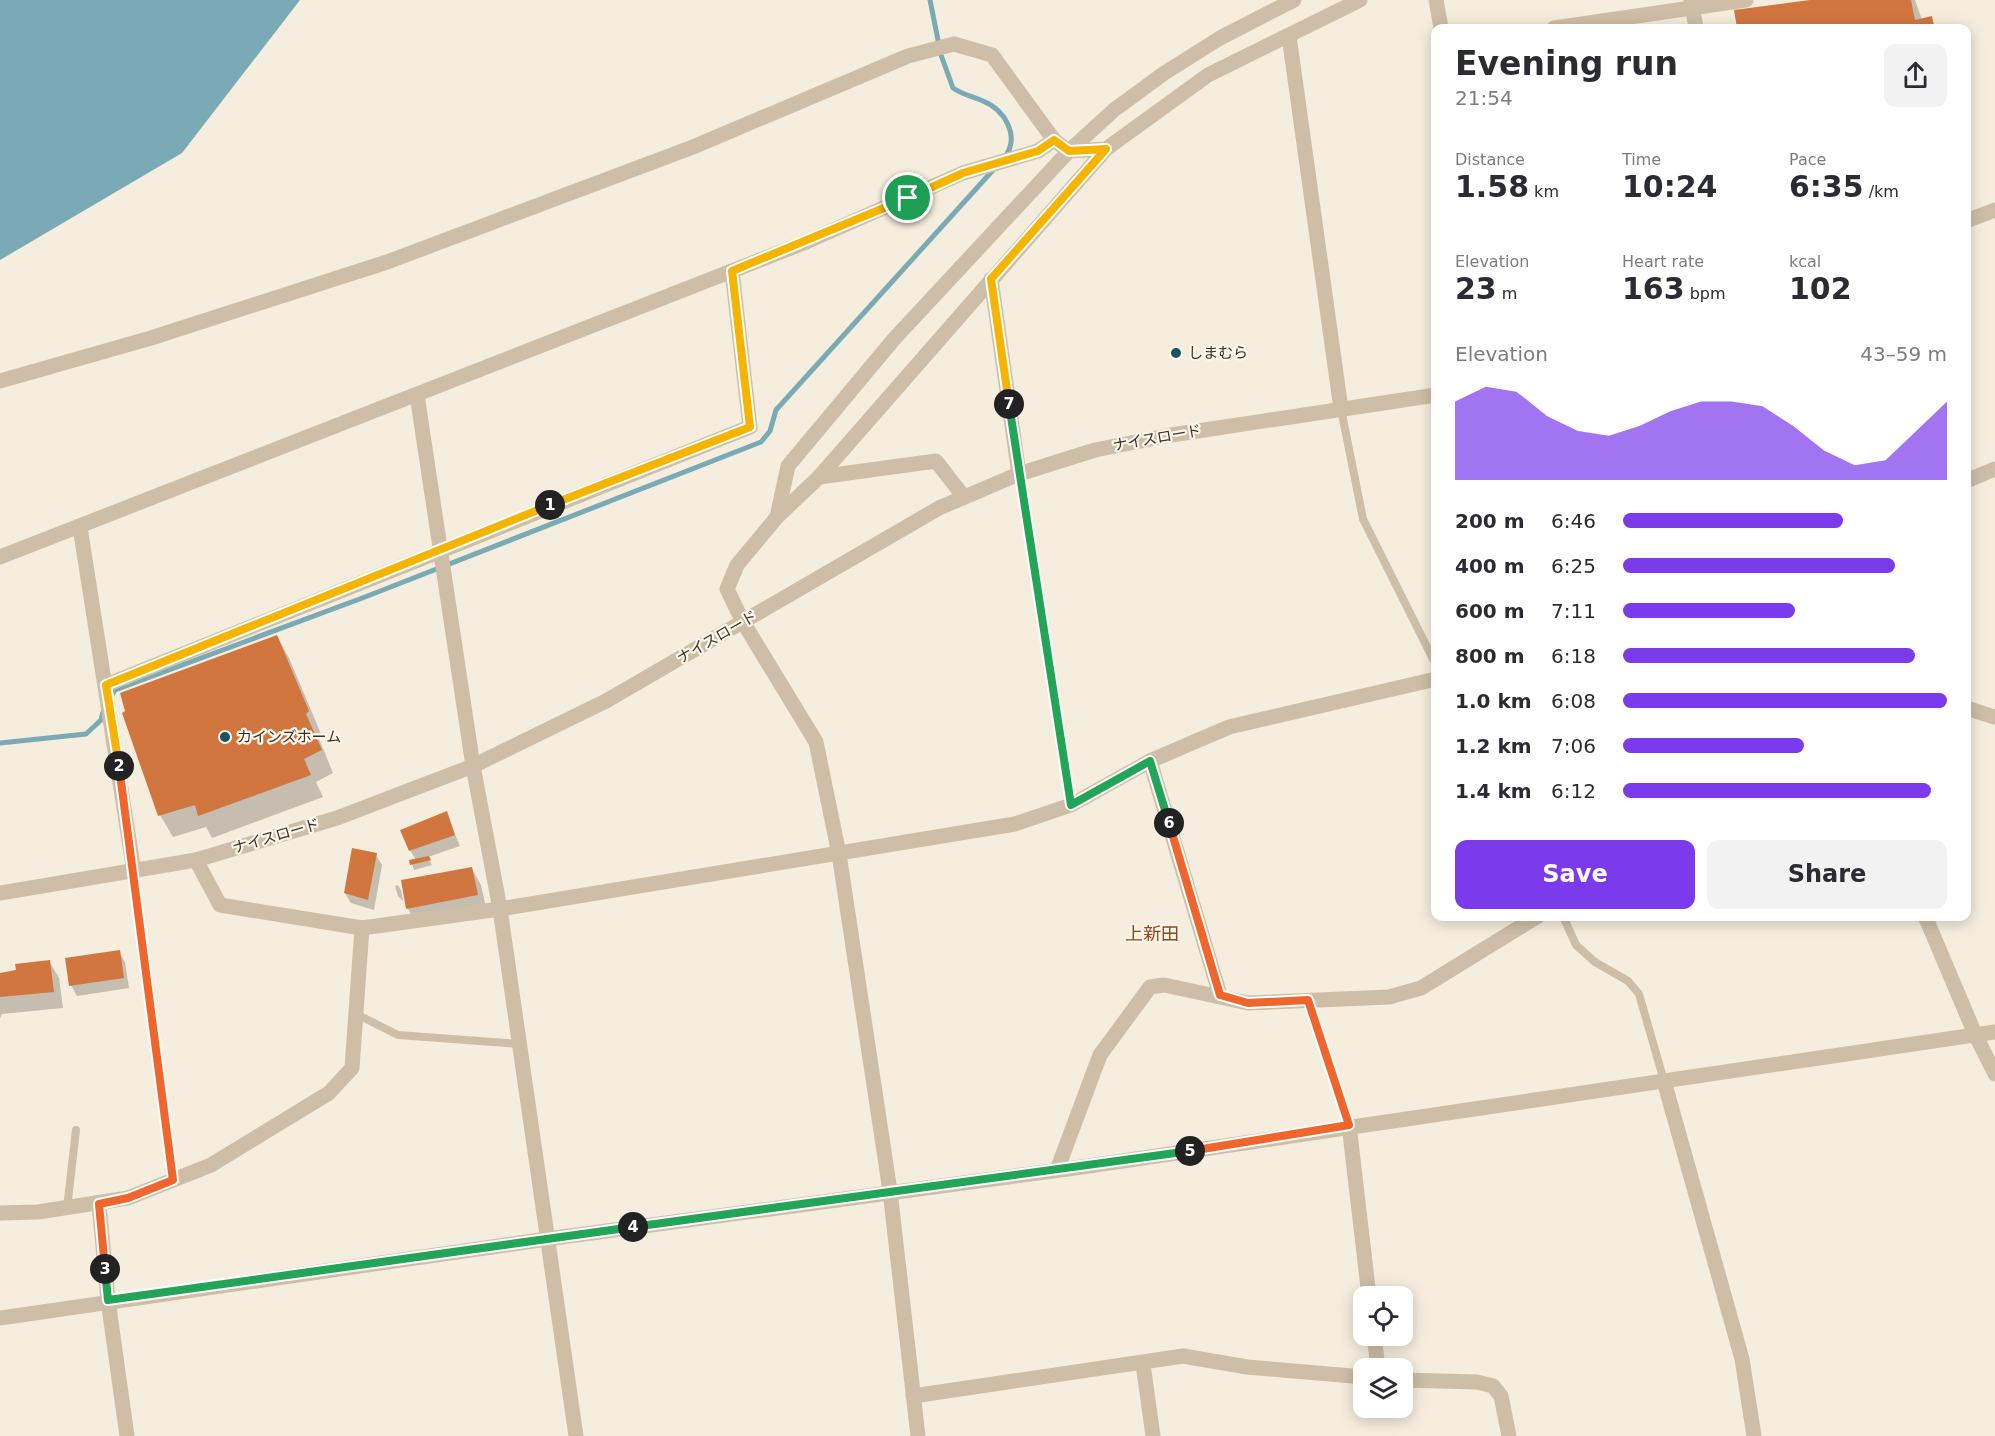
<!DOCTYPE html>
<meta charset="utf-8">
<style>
body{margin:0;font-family:"DejaVu Sans","Noto Sans JP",sans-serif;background:#f2f2f3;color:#2b2b33;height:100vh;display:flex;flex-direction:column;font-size:22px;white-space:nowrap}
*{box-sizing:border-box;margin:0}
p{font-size:20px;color:#7c7c81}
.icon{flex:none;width:33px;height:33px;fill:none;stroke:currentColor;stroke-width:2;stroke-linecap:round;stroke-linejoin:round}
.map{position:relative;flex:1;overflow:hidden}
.details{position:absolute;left:1431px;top:24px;width:540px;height:897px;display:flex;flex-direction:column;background:#fff;border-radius:12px;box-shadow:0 3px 15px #0003}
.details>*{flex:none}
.tools{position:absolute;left:1353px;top:1286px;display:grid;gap:12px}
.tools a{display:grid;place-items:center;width:60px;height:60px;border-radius:12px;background:#fff;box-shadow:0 3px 15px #0003;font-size:30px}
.pin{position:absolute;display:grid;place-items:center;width:51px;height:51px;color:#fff;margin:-26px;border:3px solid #fff;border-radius:50%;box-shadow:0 2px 6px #0007}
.km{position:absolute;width:30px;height:30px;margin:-15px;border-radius:50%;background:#222;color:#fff;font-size:16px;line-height:30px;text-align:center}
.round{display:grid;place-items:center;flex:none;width:63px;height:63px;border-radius:12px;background:#f2f2f3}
.overview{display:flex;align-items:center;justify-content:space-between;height:102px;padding:0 24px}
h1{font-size:33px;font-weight:600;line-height:45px}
.stats{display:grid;grid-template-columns:repeat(3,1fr);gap:9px;height:102px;padding:6px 24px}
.stats div{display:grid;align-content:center}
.stats b{font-size:30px;font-weight:600}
.stats small{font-size:16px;font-weight:400}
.stats p{font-size:16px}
.chart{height:168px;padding:12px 24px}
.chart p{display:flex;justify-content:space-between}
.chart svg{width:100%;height:108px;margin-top:6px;fill:#7c3aed;opacity:.7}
.button{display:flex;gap:12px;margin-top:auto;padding:12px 24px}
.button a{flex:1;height:69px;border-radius:12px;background:#7c3aed;color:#fff;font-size:24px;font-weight:600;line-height:69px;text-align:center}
.button a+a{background:#f2f2f3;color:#2b2b33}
ul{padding:0 24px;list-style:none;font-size:20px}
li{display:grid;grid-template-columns:96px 72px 1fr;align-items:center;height:45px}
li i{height:15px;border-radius:8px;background:#7c3aed}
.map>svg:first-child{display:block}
.water{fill:#79aab5}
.shadow{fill:#0003}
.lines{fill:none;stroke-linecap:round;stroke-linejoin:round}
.stream{stroke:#79aab5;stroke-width:5}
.building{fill:#d1763e}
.service{stroke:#cebea7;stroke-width:8}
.minor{stroke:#cebea7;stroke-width:15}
.tertiary{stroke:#cebea7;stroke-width:15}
.split-1-casing{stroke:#fff;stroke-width:12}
.split-2-casing{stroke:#fff;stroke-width:12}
.split-3-casing{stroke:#fff;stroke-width:12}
.split-4-casing{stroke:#fff;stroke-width:12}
.split-5-casing{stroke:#fff;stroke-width:12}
.split-6-casing{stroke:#fff;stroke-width:12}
.split-7-casing{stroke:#fff;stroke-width:12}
.split-8-casing{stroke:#fff;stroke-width:12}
.split-1{stroke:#f5b400;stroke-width:8}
.split-2{stroke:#f5b400;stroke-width:8}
.split-3{stroke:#f0652b;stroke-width:8}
.split-4{stroke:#22a559;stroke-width:8}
.split-5{stroke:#22a559;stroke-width:8}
.split-6{stroke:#f0652b;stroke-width:8}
.split-7{stroke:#22a559;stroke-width:8}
.split-8{stroke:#f5b400;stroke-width:8}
.poi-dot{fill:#195260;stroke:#fcf6ea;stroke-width:2}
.labels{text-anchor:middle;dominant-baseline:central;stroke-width:4.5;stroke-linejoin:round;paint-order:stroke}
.poi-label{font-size:15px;fill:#3a3028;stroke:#fcf6ea;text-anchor:start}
.street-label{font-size:15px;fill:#3a3028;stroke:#fcf6ea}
.quarter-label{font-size:18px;fill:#914619;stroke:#fcf6ea}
</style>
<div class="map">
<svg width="1995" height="1436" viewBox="0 0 1995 1436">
<rect width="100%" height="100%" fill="#f5eddd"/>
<polygon class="water" points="0,0 300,0 182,153 0,260"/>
<g class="shadow">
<polygon points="1821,0 1915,0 1922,20 1931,18 1937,28 1739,28 1736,12"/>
<polygon points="277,636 289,658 321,734 318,736 333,773 316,782 323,797 212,838 206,827 173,837 160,815"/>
<polygon points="446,813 460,846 428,857 432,865 414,870 411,861 416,860 410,850"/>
<polygon points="376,855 382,865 374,910 351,903 345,893"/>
<polygon points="472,869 481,885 487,912 417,925 408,909 403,881"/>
<polygon points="398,885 401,890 403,901 398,896 395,886"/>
<polygon points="119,952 125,962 129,988 77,996 71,985"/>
<polygon points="49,961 59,978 63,1008 2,1014 0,1018 0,974"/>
</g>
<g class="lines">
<g class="stream">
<path d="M930 0 941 55 953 88C963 95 972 96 983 101 1005 110 1021 137 1004 158"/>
<polyline points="110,698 115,690 365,597 761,442 770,431 776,410 994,169"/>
<polyline points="0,743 86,734 101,720 103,712"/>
</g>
</g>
<g class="building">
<polygon points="1810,0 1911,0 1915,20 1932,16 1934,28 1737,28 1734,10"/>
<polygon points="277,635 309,711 306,714 322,750 304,759 311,775 198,816 195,805 158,816 122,713 125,711 120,693"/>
<polygon points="447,811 455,835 409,851 400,830"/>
<polygon points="352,848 377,853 368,900 344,893"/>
<polygon points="429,856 431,860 410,865 409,860"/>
<polygon points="472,867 478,895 406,909 401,880"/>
<polygon points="120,950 124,978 69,986 65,958"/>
<polygon points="50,960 54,992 0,997 0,973 16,970 15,964"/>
</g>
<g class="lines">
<g class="service">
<polyline points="1341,409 1363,519 1436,665"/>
<polyline points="1019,474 1071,805"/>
<polyline points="134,872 135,896 173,1180"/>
<polyline points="1563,916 1576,945 1595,962 1628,981 1639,994 1664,1081"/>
<polyline points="1308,1001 1349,1125"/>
<polyline points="356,1014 398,1035 519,1044"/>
<polyline points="67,1208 76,1130"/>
</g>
<g class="minor">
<polyline points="1436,0 1441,28"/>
<polyline points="1691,0 1696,28"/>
<polyline points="1554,28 1746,0"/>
<polyline points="1289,36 1341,409"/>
<polyline points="991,279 1019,474"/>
<polyline points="0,381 151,338 387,262 693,147 908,56 954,44 992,55 1054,140 1069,151 1106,149 1208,75 1360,0"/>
<polyline points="417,395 473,766 500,909 576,1436"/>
<polyline points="819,477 936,461 964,497"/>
<polyline points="1966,481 1995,469"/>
<polyline points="777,517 819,477 1106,149"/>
<polyline points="80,527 134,872"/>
<polyline points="0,557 806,242 963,173 1038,151 1054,140"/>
<polyline points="743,622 727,589 737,565 777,517 788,466 894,339 1069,151 1114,110 1163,74 1220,38 1294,0"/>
<polyline points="106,685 750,427 732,271"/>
<polyline points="1966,708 1995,717"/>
<polyline points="1150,761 1220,995"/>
<polyline points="196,860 220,905 362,928 500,909 1015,824 1071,805 1150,761 1229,727 1436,679"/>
<polyline points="1925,916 1975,1034 1995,1074"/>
<polyline points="1664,1081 1742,1359 1754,1436"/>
<polyline points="1349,1125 1369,1296"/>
<polyline points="1057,1170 1100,1055 1150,987 1164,985 1248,1003 1389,997 1421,988 1538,916"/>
<polyline points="99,1204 108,1300 127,1436"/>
<polyline points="0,1213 38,1212 128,1198 211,1165 329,1093 352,1068 362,928"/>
<polyline points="0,1318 547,1239 1082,1167 1995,1032"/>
<polyline points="1374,1335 1378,1368"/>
<polyline points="1143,1364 1153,1436"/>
<polyline points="1402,1380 1477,1382 1493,1386 1501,1396 1509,1436"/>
<polyline points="913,1396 1183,1356 1247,1367 1364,1377"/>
</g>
<g class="tertiary">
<polyline points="1966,221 1995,210"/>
<polyline points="743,622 816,742 839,854 890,1191 918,1436"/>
<polyline points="0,893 196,860 337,818 473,766 606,701 939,508 1019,474 1095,450 1171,435 1436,395"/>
</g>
</g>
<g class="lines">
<g class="split-1-casing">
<polyline id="split-1" points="550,505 750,427 732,271 908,198"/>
</g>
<g class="split-2-casing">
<polyline id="split-2" points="119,766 106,685 550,505"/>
</g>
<g class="split-3-casing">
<polyline id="split-3" points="105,1269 99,1204 128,1198 173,1180 119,766"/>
</g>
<g class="split-4-casing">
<polyline id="split-4" points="105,1269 108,1300 633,1227"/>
</g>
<g class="split-5-casing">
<polyline id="split-5" points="633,1227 1190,1151"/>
</g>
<g class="split-6-casing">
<polyline id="split-6" points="1169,823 1220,995 1248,1003 1308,1000 1349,1125 1190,1151"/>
</g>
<g class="split-7-casing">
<polyline id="split-7" points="1009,404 1071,805 1150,761 1169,823"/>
</g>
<g class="split-8-casing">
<polyline id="split-8" points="908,198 963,173 1038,151 1054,140 1069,151 1106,149 991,279 1009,404"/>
</g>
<use href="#split-1" class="split-1"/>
<use href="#split-2" class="split-2"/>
<use href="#split-3" class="split-3"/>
<use href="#split-4" class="split-4"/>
<use href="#split-5" class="split-5"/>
<use href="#split-6" class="split-6"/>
<use href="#split-7" class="split-7"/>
<use href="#split-8" class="split-8"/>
</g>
<g class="poi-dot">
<circle cx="1176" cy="353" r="6"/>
<circle cx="225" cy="737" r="6"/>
</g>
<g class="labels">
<g class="poi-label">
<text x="1188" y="353">しまむら</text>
<text x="237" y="737">カインズホーム</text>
</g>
<g class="street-label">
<text transform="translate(1157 438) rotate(-10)">ナイスロード</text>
<text transform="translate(717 637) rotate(-30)">ナイスロード</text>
<text transform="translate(276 836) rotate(-16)">ナイスロード</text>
</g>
<g class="quarter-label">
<text x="1152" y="933">上新田</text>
</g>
</g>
</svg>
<div class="tools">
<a><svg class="icon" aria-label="locate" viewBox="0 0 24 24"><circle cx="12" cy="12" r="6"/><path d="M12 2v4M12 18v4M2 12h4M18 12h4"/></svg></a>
<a><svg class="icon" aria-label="layers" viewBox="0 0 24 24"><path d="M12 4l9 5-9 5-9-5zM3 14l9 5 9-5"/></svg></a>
</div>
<div class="pin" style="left:908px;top:198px;background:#1e9e55"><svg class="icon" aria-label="arrive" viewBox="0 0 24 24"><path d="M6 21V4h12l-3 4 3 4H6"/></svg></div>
<b class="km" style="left:550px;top:505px">1</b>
<b class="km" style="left:119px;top:766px">2</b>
<b class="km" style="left:105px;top:1269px">3</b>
<b class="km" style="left:633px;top:1227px">4</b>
<b class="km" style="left:1190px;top:1151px">5</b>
<b class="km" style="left:1169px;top:823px">6</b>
<b class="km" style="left:1009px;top:404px">7</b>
<section class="details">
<div class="overview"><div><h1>Evening run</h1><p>21:54</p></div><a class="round"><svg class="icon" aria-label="share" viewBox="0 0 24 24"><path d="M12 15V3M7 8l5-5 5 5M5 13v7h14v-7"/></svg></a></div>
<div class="stats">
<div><p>Distance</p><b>1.58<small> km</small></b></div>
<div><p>Time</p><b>10:24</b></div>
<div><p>Pace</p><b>6:35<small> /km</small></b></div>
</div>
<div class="stats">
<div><p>Elevation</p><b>23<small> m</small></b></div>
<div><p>Heart rate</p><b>163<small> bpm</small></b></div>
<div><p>kcal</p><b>102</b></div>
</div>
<div class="chart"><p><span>Elevation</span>43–59 m</p>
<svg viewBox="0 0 160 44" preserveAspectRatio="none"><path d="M0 44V12L10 6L20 8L30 18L40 24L50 26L60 22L70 16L80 12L90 12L100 14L110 22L120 32L130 38L140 36L150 24L160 12V44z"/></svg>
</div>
<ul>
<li><b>200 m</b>6:46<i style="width:68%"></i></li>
<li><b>400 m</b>6:25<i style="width:84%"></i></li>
<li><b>600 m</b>7:11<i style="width:53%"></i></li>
<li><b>800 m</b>6:18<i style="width:90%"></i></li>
<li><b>1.0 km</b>6:08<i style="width:100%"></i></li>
<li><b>1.2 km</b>7:06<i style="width:56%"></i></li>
<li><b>1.4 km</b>6:12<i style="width:95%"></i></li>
</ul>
<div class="button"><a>Save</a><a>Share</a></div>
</section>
</div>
